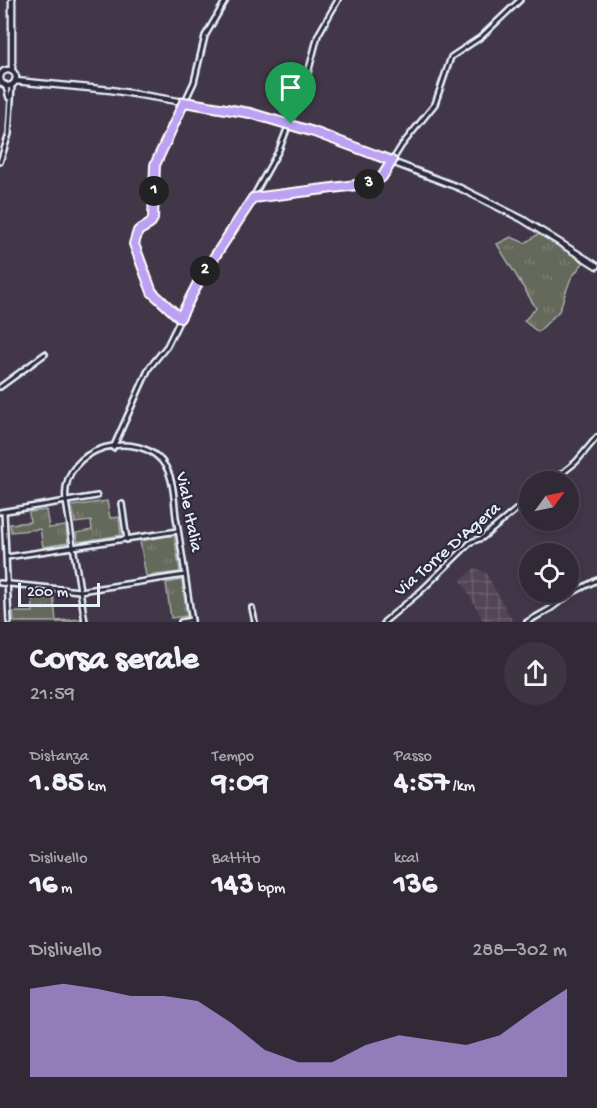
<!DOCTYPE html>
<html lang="it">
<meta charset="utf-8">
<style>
body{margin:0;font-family:"Gochi Hand",sans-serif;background:#3d3542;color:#f1f3f6;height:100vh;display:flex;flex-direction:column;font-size:22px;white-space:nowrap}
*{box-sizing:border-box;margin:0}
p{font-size:20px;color:#a8a6ad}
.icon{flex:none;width:33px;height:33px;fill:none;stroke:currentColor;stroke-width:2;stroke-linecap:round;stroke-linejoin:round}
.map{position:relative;height:622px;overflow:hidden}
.side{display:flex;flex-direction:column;background:#322936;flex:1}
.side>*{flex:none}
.needle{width:39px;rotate:57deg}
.controls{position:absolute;left:519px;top:471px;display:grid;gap:12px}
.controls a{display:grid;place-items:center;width:60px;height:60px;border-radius:50%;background:#322936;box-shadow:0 3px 9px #0003,0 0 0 2px #4d4551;font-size:30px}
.scale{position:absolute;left:18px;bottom:15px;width:82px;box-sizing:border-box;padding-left:6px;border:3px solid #e8f1f8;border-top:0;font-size:16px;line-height:21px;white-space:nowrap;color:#e8f1f8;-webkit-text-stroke:4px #2f2a3d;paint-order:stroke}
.pin{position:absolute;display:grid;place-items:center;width:51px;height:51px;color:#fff;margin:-62px -26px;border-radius:50% 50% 50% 0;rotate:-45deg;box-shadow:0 0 6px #0007}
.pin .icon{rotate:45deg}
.km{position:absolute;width:30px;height:30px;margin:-15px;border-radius:50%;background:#222;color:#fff;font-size:16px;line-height:30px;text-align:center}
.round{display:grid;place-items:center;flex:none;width:63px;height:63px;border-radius:32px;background:#3d3542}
.headline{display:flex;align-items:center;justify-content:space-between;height:102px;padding:0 30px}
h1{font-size:33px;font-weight:800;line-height:45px}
.figures{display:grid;grid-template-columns:repeat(3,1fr);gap:9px;height:102px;padding:6px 30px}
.figures div{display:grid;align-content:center}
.figures b{font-size:30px;font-weight:800}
.figures small{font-size:16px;font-weight:400}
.figures p{font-size:16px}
.chart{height:168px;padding:12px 30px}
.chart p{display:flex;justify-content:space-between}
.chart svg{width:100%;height:108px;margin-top:6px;fill:#bca0f2;opacity:.7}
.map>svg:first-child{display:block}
.industrial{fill:url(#industrial-grid)}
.grass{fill:url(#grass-tufts);stroke:#a6adaa;stroke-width:1.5}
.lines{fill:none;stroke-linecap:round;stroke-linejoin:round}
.minor-casing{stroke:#e8f1f8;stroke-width:8}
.major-casing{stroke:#e8f1f8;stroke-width:9}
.minor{stroke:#2f2a3d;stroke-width:3}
.major{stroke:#2f2a3d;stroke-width:4.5}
.route-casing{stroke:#fff;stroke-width:12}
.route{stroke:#bca0f2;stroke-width:8}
.labels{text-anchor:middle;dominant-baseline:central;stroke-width:4.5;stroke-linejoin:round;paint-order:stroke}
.street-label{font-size:18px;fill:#e8f1f8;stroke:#2f2a3d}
</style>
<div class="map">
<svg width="597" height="622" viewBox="0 0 597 622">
<defs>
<pattern id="industrial-grid" width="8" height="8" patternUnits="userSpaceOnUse" patternTransform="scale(1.5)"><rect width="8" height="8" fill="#524452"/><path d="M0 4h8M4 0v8" fill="none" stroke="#6b5f6c"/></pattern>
<pattern id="grass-tufts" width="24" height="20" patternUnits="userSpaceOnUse" patternTransform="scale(1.5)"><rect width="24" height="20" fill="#65695b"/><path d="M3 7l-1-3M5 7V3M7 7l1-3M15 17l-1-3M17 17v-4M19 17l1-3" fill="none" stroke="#7b7f73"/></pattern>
</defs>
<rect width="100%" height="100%" fill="#423748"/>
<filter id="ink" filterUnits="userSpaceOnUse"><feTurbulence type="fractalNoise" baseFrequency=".0167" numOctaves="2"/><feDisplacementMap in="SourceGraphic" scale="12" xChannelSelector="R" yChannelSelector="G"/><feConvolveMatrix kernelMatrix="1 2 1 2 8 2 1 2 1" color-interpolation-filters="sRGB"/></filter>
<g filter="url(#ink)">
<polygon class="industrial" points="475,568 486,573 513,622 484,622 461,580"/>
<g class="grass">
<polygon points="540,233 584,262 571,278 559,311 538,332 524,321 536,308 497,244 511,237 525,243"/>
<polygon points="107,501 110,518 119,517 121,535 78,542 76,533 92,530 91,521 75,523 72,506"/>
<polygon points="46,510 49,528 66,526 68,543 43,547 40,529 11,532 10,524 30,522 29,512"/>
<polygon points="174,535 180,572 146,576 140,541"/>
<polygon points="182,580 187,616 171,618 166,583"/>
<polygon points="32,591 53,593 56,621 80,619 80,622 14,622 13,612 33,612"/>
</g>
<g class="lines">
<g class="minor-casing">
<g id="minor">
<polyline points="5,84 9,98"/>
<polyline points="0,162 9,134 12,84"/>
<polyline points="253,198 359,186 373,183 382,177 402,145 435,104 451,57 481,37 520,0"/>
<polyline points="179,318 152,292 134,245 138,231 150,224 153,219 155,165 194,82 205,36 226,0"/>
<polyline points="0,387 45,354"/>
<polyline points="113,448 149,368 167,346 200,279 248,206 279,150 307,77 318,35 338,0"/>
<polyline points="551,482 576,462 597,437"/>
<polyline points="122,504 127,540"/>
<polyline points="0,512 97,496"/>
<polyline points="4,512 9,622"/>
<polyline points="7,557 178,531"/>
<polyline points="0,583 80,591 185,575"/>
<polyline points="252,608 255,622"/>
<path d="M85 622 66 501C59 445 142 426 166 467 174 481 174 501 176 517 182 552 187 587 192 622"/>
<polyline points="181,622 192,620"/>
<polyline points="384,622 421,591 471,542 482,538 530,498"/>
<polyline points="527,622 550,609 570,594 597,580"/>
</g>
</g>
<g class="major-casing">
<g id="major">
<circle cx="8" cy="78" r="8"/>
<polyline points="12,71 12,0"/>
<polyline points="15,81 111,90 250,113 314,132 460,188 522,219 597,266"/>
</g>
</g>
<use href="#minor" class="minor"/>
<use href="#major" class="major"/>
</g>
</g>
<g class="lines" filter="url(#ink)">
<g class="route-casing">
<polygon id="route" points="184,102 250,113 314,132 392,161 382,177 372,183 253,198 200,279 180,318 152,292 134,244 138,231 150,224 153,219 155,165"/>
</g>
<use href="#route" class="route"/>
</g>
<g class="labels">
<g class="street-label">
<text transform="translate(188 512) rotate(79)">Viale Italia</text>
<text transform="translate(448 550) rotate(-41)">Via Torre D'Agera</text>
</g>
</g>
</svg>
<div class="controls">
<a><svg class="needle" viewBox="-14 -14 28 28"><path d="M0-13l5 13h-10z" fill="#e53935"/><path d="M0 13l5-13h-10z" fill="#a8a6ad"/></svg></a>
<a><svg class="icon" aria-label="locate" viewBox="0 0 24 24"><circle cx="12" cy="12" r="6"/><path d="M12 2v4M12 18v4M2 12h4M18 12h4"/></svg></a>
</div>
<div class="scale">200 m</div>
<div class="pin" style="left:291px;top:124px;background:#1e9e55"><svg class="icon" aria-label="arrive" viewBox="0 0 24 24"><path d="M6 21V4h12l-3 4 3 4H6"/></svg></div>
<b class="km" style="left:154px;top:191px">1</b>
<b class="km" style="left:205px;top:271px">2</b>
<b class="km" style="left:369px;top:184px">3</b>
</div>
<section class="side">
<div class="headline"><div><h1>Corsa serale</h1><p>21:59</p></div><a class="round"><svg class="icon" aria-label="share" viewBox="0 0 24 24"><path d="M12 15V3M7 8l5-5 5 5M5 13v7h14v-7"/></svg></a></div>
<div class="figures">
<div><p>Distanza</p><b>1.85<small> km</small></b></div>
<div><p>Tempo</p><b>9:09</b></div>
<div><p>Passo</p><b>4:57<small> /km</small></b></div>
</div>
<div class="figures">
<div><p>Dislivello</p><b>16<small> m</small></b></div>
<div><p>Battito</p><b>143<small> bpm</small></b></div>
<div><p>kcal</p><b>136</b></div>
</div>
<div class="chart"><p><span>Dislivello</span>288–302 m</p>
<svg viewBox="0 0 160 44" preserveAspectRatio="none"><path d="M0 44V8L10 6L20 8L30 11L40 11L50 13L60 22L70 33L80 38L90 38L100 31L110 27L120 29L130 31L140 27L150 17L160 8V44z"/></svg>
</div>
</section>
